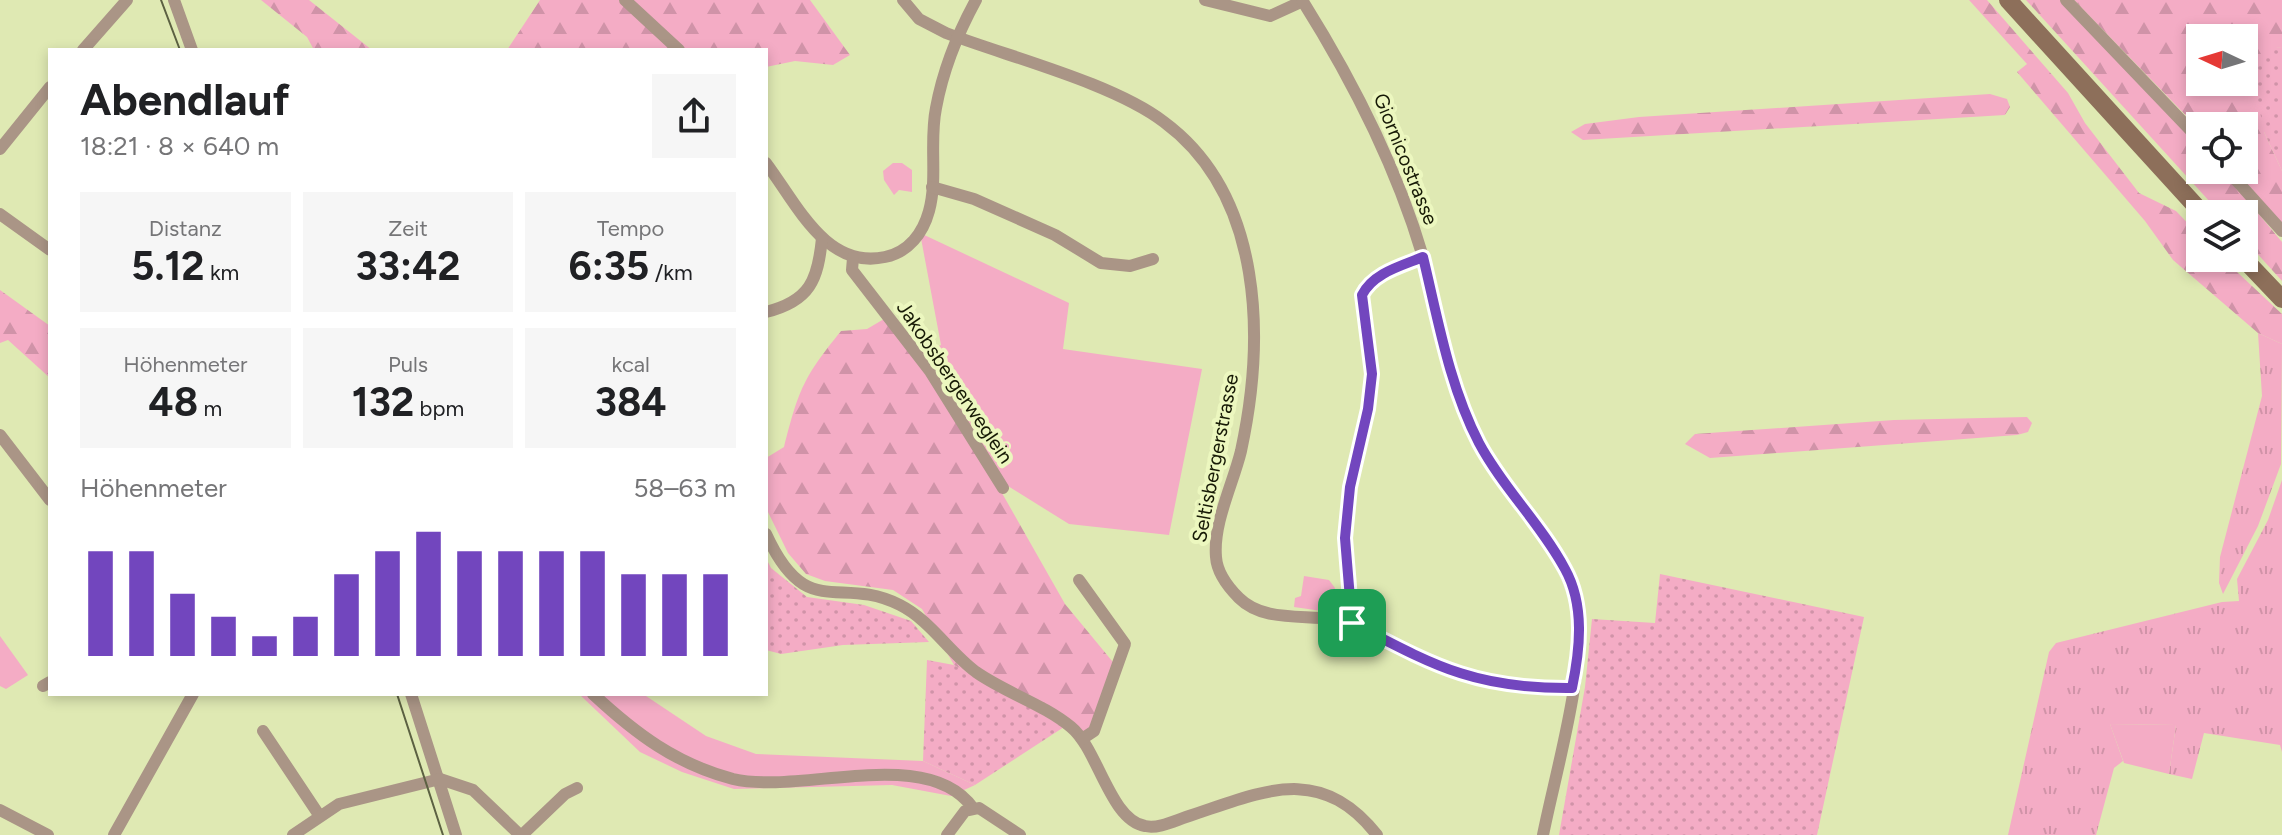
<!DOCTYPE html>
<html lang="de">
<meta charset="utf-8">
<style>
body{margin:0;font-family:Figtree,sans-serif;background:#f6f6f6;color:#202124;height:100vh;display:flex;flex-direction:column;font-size:30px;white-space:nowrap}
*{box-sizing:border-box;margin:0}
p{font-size:26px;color:#757577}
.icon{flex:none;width:44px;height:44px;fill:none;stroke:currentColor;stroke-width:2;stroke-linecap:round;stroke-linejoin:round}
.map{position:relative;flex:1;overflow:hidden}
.sheet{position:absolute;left:48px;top:48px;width:720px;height:648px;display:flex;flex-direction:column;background:#fff;border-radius:0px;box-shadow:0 4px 12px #0003}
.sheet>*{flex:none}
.needle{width:52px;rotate:274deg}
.tools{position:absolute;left:2186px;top:24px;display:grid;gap:16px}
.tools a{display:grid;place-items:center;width:72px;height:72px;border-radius:0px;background:#fff;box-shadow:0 4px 12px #0003;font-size:40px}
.pin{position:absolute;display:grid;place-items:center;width:68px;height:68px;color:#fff;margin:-34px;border-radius:16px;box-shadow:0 4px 12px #0006}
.round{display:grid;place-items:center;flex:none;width:84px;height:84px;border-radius:0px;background:#f6f6f6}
.overview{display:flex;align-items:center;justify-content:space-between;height:136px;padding:0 32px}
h1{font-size:44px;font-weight:700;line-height:60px}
.figures{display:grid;grid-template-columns:repeat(3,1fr);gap:12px;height:136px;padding:8px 32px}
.figures div{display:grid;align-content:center;border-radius:0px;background:#f6f6f6;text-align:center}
.figures b{font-size:40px;font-weight:700}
.figures small{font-size:22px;font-weight:400}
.figures p{font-size:22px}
.chart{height:224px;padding:16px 32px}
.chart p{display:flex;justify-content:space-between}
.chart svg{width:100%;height:144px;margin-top:8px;stroke:#7246be;stroke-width:6}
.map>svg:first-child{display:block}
.grass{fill:url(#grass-tufts)}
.forest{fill:url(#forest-firs);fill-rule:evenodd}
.park{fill:#f4acc5}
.garden{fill:url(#garden-dots)}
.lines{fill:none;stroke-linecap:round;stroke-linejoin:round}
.street{stroke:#aa9586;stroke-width:12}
.secondary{stroke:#8d6f5a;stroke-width:18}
.tram{stroke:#5c6142;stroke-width:2}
.route-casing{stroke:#fff;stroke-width:16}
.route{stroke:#7246be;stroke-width:10}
.labels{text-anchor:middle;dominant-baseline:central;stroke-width:8;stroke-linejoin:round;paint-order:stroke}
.street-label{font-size:20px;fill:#161905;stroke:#ecf7bf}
</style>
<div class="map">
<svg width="2282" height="835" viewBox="0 0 2282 835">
<defs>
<pattern id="grass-tufts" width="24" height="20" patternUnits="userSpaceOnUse" patternTransform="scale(2)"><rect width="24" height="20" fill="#f4acc5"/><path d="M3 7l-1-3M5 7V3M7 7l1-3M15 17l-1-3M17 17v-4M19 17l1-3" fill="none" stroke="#d093a8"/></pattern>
<pattern id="forest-firs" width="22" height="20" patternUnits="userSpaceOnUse" patternTransform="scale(2)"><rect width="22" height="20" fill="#f4acc5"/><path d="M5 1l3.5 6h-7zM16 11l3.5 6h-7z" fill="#d093a8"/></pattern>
<pattern id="garden-dots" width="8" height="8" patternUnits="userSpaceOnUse" patternTransform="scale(2)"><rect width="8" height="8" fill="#f4acc5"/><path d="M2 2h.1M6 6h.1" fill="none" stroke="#d093a8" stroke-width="1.8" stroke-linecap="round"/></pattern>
</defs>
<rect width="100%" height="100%" fill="#dfe9b3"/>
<g class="grass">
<polygon points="2258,333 2282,344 2281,464 2258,526 2223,594 2219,583 2220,557 2262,396"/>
<polygon points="2282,480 2282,752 2280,745 2204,733 2192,779 2169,774 2176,725 2110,724 2123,761 2114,768 2096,835 2008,835 2049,652 2056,643 2222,602 2239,601 2237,579 2268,520"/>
</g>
<g class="forest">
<polygon points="261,0 309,0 372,50 314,50 307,37"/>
<polygon points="540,0 810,0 850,55 833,65 795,61 766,67 766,50 507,50"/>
<polygon points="1969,0 1987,0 1994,8 2068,93 2085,123 2139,193 2176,211 2200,236 2200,258 2222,258 2282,314 2282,344 2258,333 2173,260 2145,221 2017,72 2027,64"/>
<polygon points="2026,0 2060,0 2125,63 2200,145 2200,170 2222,170 2282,242 2282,281 2244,239 2244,214 2221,214"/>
<path d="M2074 0H2282V47L2270 49 2264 132 2282 171V223L2235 170H2244V126H2200V130ZM2200 38H2244V82H2200Z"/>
<polygon points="1990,94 2007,99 2010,107 2005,115 1583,140 1571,132 1585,124 1639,117"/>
<polygon points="0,290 50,326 50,378 8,340 0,343"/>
<path d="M884 319 924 371 994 479 1065 604 1117 667 1094 731 1082 739 954 665 922 609 893 590 825 581 806 574 788 553 766 508V458L784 447C799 389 803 378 841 331L867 329Z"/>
<polygon points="2027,417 2032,423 2028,432 2017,435 1710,458 1685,444 1695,434 1894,420"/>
</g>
<g class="park">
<polygon points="893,163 902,163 912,170 912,192 899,190 894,195 884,180 883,171"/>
<polygon points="920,233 1069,303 1063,349 1202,369 1169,535 1069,524 1003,483 921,353 941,345"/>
<polygon points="1304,576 1329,580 1335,588 1330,607 1322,611 1294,607 1295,598 1301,596"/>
<polygon points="0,636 28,675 6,689 0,686"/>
<polygon points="579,694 643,694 706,736 756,754 923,761 975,785 951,796 892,785 734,789 682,772 640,752"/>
<polygon points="2110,724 2176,725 2169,774 2124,763"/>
</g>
<g class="garden">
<polygon points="2282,47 2282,171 2264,132 2252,71 2270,48"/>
<polygon points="766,558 771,568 807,597 864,605 911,621 929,642 843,645 781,654 766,650"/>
<polygon points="1660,574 1864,617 1817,835 1559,835 1585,687 1592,619 1655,623"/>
<polygon points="927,660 954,665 1064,727 975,785 923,761"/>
</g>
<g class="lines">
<g class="street">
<polyline points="174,0 192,50"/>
<polyline points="625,0 679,50"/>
<path d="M903 0 919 19 946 33C1009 57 1113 83 1164 122 1264 196 1265 340 1241 451 1233 484 1213 523 1216 557 1217 573 1228 587 1239 598 1268 627 1320 610 1355 625 1379 635 1401 650 1425 661 1474 683 1519 688 1572 688"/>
<polyline points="1205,0 1270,16 1303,1"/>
<path d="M1302 0C1353 81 1396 165 1423 257 1441 320 1449 384 1479 442 1507 497 1567 549 1577 608 1587 667 1555 774 1543 835"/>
<polyline points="2066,0 2200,140"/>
<polyline points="83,50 127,0"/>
<polyline points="0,149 50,87"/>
<path d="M766 163C797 204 826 270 885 257 909 252 923 233 929 211 938 178 929 142 936 108 943 70 958 33 976 0"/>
<polyline points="2227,170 2282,231"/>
<polyline points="932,187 974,199 1055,235 1101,263 1130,266 1153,259"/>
<polyline points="0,214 50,250"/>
<polyline points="853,258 852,270 930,371 1003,488"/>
<path d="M766 312C810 301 818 280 822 238"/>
<polyline points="0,435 50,500"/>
<path d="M766 534C807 623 838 574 900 605 930 620 949 652 976 672 1006 693 1043 704 1071 727 1098 749 1110 820 1145 826 1158 829 1174 821 1186 817 1260 793 1319 761 1377 835"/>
<polyline points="1079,580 1125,644 1094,731 1082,739"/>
<path d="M1352 623 1345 538 1350 487 1368 409 1372 374 1362 295C1373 273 1401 266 1423 257"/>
<polyline points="43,686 50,682"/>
<polyline points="411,694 456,835"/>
<path d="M593 694C636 734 676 764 733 779 802 795 927 744 973 808"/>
<polyline points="263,731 319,815"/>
<polyline points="0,810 48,835"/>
<polyline points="114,835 193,694"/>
<polyline points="293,835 339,804 440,779 473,790 520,835"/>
<polyline points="522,835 565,794 577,788"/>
<polyline points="947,835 965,811 979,808 1020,835"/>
</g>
<g class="secondary">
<polyline points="2008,0 2203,214"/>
<polyline points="2243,258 2282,299"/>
</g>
<g class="tram">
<polyline points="161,0 180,50"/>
<polyline points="397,694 443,835"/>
</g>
</g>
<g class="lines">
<g class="route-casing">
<path id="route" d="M1423 257C1438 319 1449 385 1479 443 1503 488 1541 524 1565 569 1585 605 1580 650 1572 688 1475 689 1435 666 1352 623L1345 538 1350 487 1368 409 1372 374 1362 295C1373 273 1401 266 1423 257Z"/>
</g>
<use href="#route" class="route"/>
</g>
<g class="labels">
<g class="street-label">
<text transform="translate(1406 159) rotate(68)">Giornicostrasse</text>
<text transform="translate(955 382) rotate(56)">Jakobsbergerweglein</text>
<text transform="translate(1215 458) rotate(-79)">Seltisbergerstrasse</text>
</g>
</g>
</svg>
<div class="tools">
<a><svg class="needle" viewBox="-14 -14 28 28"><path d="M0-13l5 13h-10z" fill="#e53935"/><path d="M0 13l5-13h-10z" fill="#757577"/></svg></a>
<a><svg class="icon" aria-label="locate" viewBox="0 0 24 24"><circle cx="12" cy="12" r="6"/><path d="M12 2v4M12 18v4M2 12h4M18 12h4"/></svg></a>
<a><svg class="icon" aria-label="layers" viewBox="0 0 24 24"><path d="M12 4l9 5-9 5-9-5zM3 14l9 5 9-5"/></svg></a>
</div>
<div class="pin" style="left:1352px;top:623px;background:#1e9e55"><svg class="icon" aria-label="arrive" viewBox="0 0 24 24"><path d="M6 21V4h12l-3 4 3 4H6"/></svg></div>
<section class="sheet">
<div class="overview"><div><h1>Abendlauf</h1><p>18:21 · 8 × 640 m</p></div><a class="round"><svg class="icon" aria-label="share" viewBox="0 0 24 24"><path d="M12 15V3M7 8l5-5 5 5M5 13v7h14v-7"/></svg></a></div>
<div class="figures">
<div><p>Distanz</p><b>5.12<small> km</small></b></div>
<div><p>Zeit</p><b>33:42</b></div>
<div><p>Tempo</p><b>6:35<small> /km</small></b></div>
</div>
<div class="figures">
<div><p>Höhenmeter</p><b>48<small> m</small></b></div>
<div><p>Puls</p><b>132<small> bpm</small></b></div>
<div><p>kcal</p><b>384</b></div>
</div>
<div class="chart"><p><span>Höhenmeter</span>58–63 m</p>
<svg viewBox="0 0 160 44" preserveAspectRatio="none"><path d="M5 44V12M15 44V12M25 44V25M35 44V32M45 44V38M55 44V32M65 44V19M75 44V12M85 44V6M95 44V12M105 44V12M115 44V12M125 44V12M135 44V19M145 44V19M155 44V19"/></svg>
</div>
</section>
</div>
